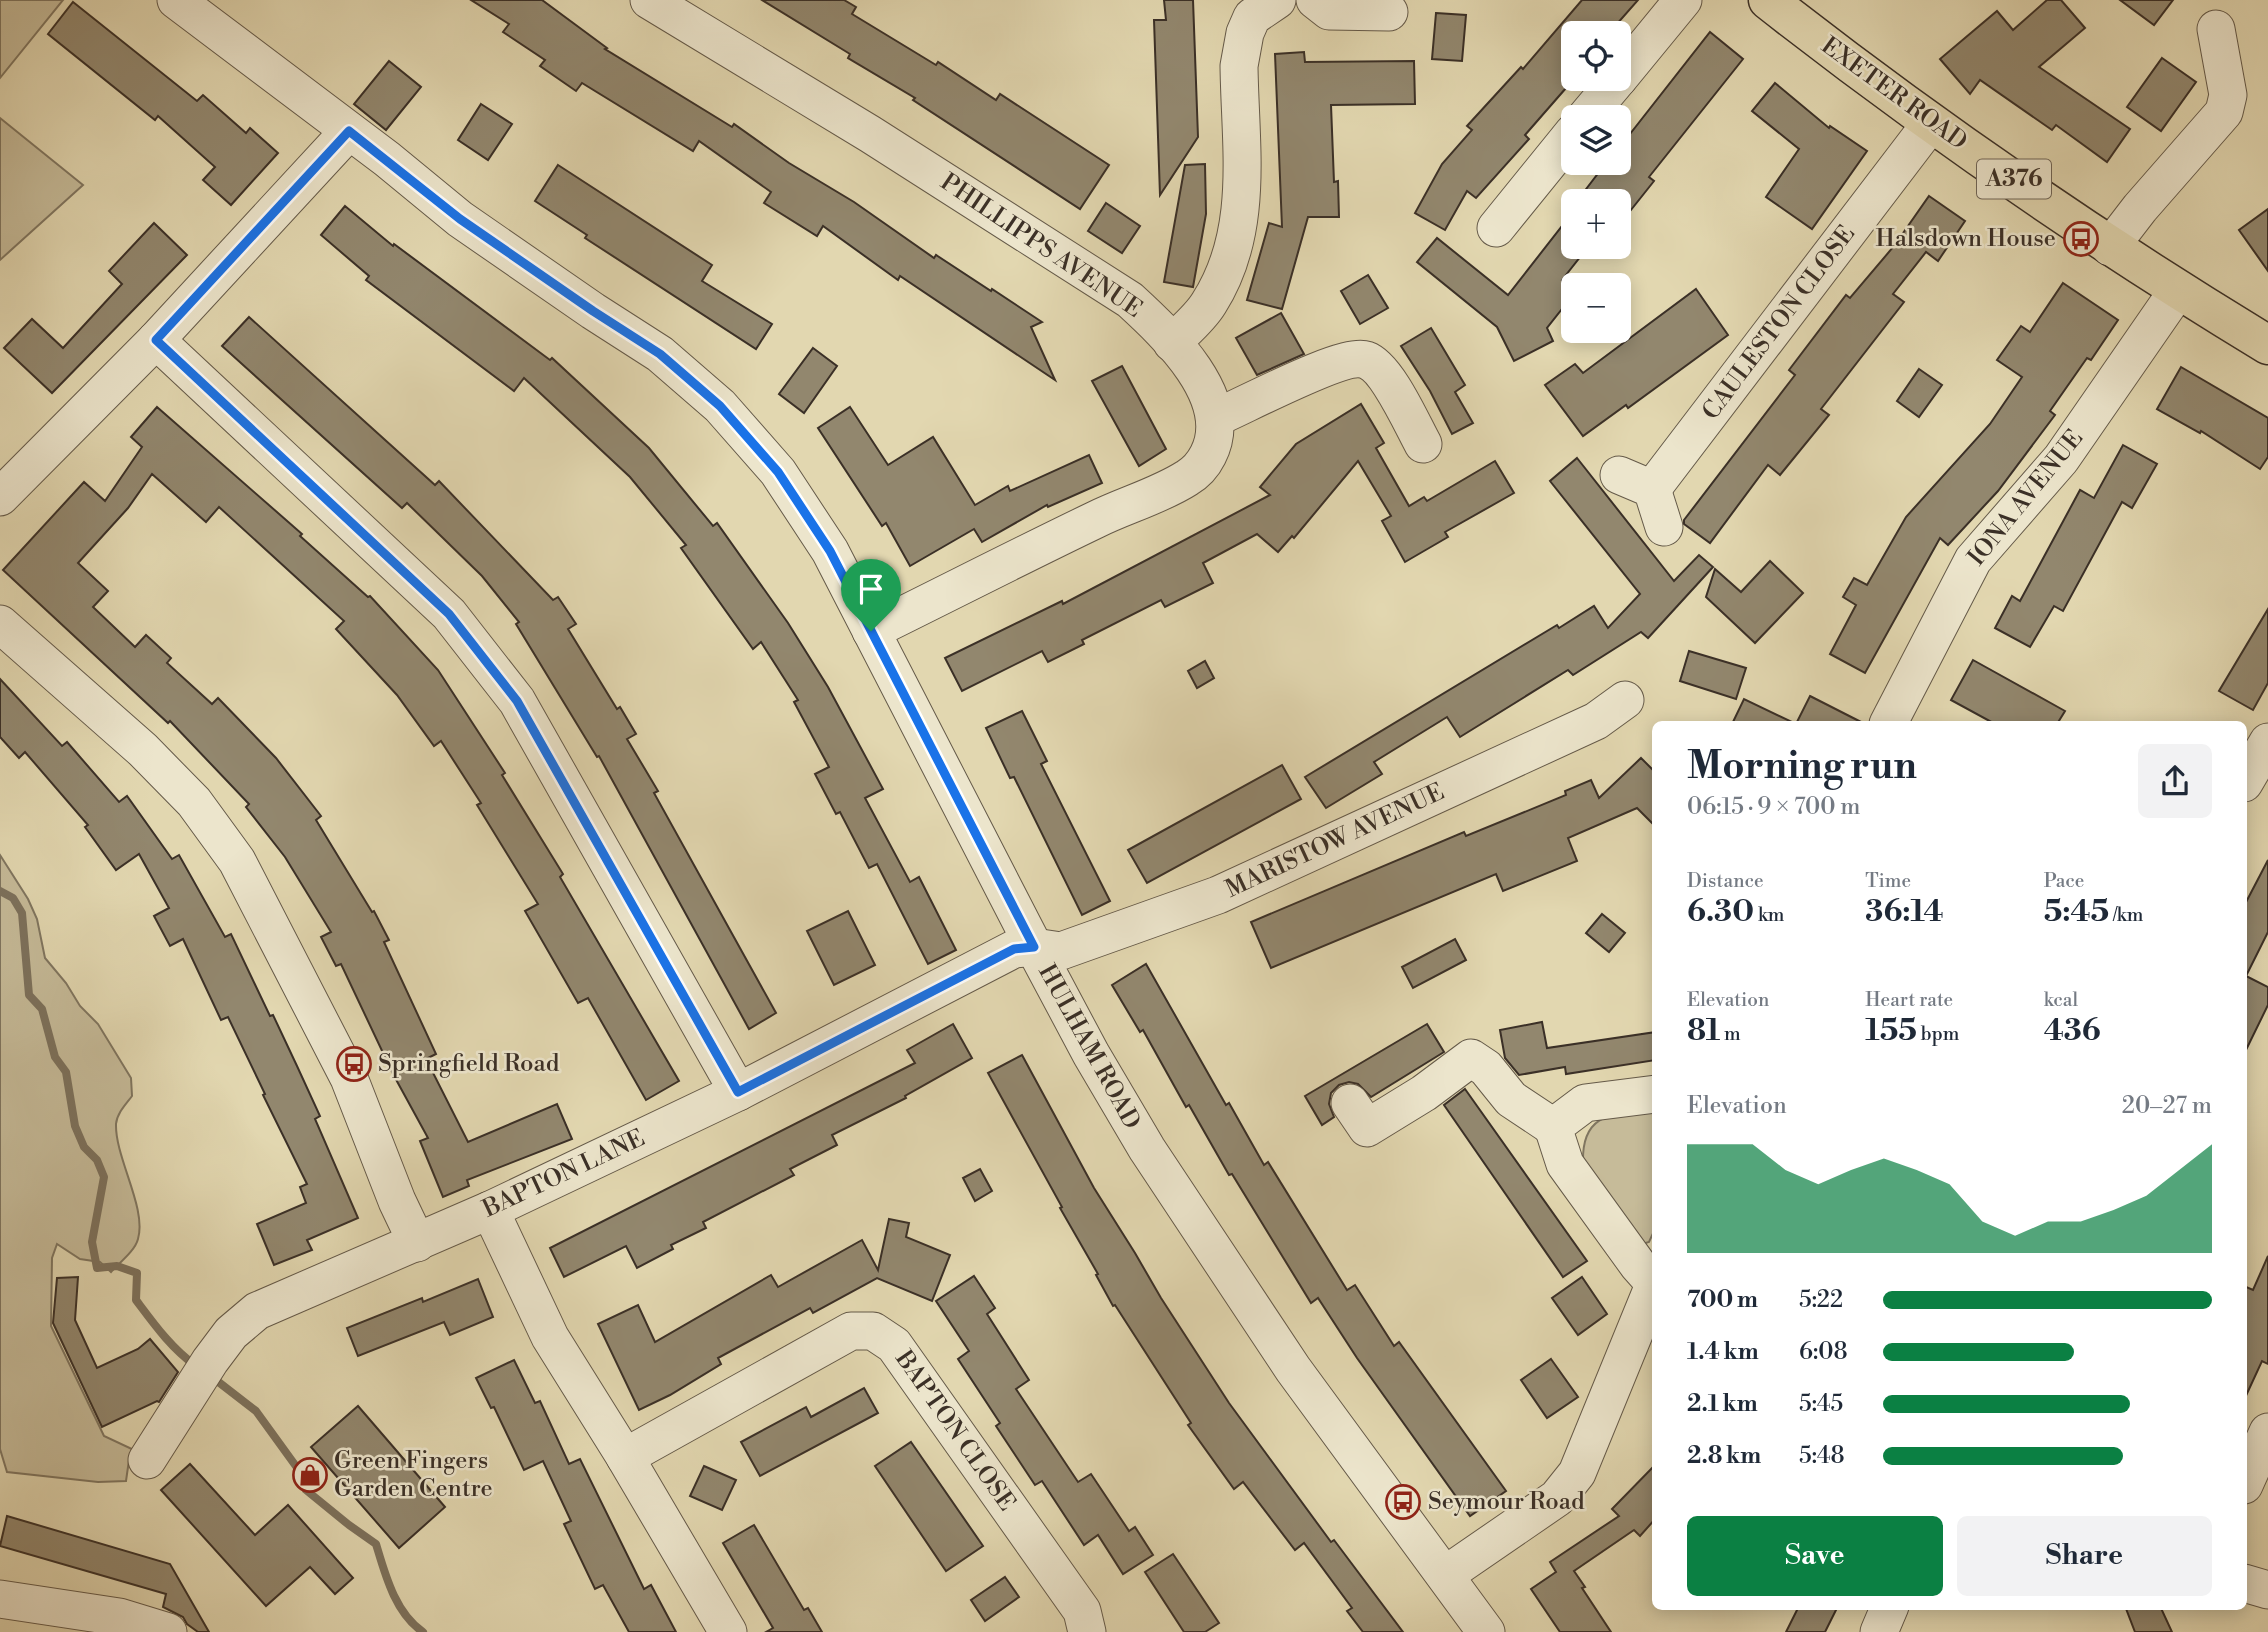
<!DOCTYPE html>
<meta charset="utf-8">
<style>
body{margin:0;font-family:"Libre Bodoni",serif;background:#f2f2f3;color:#1f2937;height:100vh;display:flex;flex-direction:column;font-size:26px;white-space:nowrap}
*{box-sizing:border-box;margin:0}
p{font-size:23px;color:#747a83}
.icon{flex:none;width:38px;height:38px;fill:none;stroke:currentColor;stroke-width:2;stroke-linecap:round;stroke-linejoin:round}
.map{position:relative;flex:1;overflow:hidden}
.drawer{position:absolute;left:1652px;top:721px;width:595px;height:889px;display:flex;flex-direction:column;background:#fff;border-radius:10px;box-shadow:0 4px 18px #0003}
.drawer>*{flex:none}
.fabs{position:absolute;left:1561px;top:21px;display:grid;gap:14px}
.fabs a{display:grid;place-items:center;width:70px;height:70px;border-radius:10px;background:#fff;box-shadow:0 4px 18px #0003;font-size:35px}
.pin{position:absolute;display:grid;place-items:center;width:60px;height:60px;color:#fff;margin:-72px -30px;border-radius:50% 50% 50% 0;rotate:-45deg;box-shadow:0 0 7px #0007}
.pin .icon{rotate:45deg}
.round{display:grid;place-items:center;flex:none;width:74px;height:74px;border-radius:10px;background:#f2f2f3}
.overview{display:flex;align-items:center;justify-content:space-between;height:119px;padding:0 35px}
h1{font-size:38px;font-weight:700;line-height:52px}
.figures{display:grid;grid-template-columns:repeat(3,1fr);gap:10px;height:119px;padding:7px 35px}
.figures div{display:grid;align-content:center}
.figures b{font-size:30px;font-weight:700}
.figures small{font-size:19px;font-weight:400}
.figures p{font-size:19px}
.chart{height:196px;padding:14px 35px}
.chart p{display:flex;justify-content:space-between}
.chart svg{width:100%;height:126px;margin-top:7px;fill:#0b8043;opacity:.7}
.action{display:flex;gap:14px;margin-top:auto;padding:14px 35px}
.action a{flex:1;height:80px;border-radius:10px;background:#0b8043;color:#fff;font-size:28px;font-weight:700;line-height:80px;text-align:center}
.action a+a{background:#f2f2f3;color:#1f2937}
ul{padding:0 35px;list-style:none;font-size:23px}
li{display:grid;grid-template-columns:112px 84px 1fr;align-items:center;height:52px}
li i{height:18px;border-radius:9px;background:#0b8043}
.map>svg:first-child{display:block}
.green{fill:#c6bb99;stroke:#807660;stroke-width:2}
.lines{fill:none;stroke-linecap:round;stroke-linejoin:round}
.stream{stroke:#7d725d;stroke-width:8}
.building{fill:#92876e;stroke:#3b3027;stroke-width:2}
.minor-casing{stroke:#655a49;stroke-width:39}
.highway-casing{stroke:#3b3027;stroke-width:41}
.minor{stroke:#ece5cc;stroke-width:37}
.highway{stroke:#e2d7b0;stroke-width:38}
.route-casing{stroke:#fff;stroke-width:14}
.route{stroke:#1a73e8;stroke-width:9}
.labels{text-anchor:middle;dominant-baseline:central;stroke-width:5;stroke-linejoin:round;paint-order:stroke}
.shield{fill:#ece5cc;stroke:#706658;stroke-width:2}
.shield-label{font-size:23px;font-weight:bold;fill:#3b3027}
.street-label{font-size:24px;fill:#3b3027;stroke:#ece5cc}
.poi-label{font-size:24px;fill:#3b3027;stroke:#ece5cc;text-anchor:start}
</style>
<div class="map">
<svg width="2268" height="1632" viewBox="0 0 2268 1632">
<rect width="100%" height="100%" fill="#e2d7b0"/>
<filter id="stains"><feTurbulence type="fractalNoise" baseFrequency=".00286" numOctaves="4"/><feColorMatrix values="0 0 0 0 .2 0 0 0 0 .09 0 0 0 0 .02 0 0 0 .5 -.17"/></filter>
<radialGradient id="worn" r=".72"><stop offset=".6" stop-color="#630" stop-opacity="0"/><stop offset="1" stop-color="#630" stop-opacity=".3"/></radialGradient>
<g class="green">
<polygon points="0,0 63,0 0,78"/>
<polygon points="0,118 83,185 0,260"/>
<path d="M0 855 28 899 37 919 45 958 66 983 80 1006 98 1024 131 1078 132 1096C126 1104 117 1113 116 1124 115 1158 147 1208 138 1239 135 1251 119 1263 111 1272L100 1262 80 1259 57 1244 52 1258 51 1326 104 1436 134 1450 129 1460 126 1481 98 1482 7 1472 0 1449Z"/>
<path d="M1655 1108 1656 1227 1649 1242 1642 1244 1583 1161C1582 1111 1616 1114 1655 1108Z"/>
</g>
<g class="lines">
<g class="stream">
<path d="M0 891 13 898 22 913 29 995 42 1009 55 1057 66 1072 75 1126 84 1147 97 1160 104 1177 92 1242 97 1268 117 1266 137 1273 136 1300C154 1324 171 1348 196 1366"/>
<path d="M212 1377 256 1411 298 1469 306 1490 349 1525 376 1544C385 1574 395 1613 423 1632"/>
</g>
</g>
<g class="building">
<polygon points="471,0 542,0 607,48 605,49 732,127 734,124 789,163 854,202 934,258 936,255 991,291 992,289 1042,322 1031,327 1055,380 900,276 898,280 823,226 817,236 764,203 771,192 699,141 693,151 582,83 576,91 540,66 545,60 503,32 509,24"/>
<polygon points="762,0 844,0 856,7 852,14 936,65 938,62 996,100 1000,94 1109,165 1080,209 913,100 915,98 848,58 850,54"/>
<polygon points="1164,0 1193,0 1198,137 1160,195 1154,20 1166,20"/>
<polygon points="1582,0 1638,0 1609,33 1573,33 1573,80 1525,135 1529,139 1476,198 1467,191 1445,230 1415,213 1442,164 1472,130 1467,126 1521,67 1523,69"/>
<polygon points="2047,0 2061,0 2085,28 2039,67 2130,129 2107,162 2056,125 2052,130 1980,80 1970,94 1940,59 1997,11 2013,30"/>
<polygon points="2120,0 2173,0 2154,25"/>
<polygon points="73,2 197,101 203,95 246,133 250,128 278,153 231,205 203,180 215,167 158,116 155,120 48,34"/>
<polygon points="1436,13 1466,15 1462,61 1432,59"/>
<polygon points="1710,32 1743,59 1649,177 1654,181 1619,225 1619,201 1577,201 1606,163 1619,163 1619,148"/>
<polygon points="1304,52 1305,62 1414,61 1415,104 1331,105 1334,182 1338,181 1339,217 1308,217 1282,309 1247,300 1269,223 1282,227 1275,54"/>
<polygon points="2162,58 2196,82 2161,131 2127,107"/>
<polygon points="389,61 421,87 386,130 354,104"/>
<polygon points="1775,83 1829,128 1830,126 1867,151 1812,229 1766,197 1799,149 1752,111"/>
<polygon points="481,104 512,124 488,160 458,140"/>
<polygon points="1205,164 1206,214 1193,287 1164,282 1185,165"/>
<polygon points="558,165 712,265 702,281 772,324 756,349 585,238 587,235 535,201"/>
<polygon points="1929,196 1965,221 1938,261 1926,252 1893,294 1904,302 1821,409 1829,415 1780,475 1768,465 1710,543 1684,524 1684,520 1795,375 1789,370 1846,295 1850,298 1894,246"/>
<polygon points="1106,203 1140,226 1122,253 1088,231"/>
<polygon points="345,206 393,246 394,244 550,360 552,358 649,448 713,526 717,523 788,623 828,687 883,789 865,798 910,882 919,877 956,950 928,964 877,864 869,868 840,812 836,814 815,774 829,767 794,702 798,700 761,642 753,649 681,548 686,545 630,477 524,378 514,391 366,280 369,276 321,235"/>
<polygon points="2268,209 2268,271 2239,230"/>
<polygon points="1573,212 1573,247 1588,247 1562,280 1573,289 1573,295 1547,328 1553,341 1514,361 1497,327 1417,262 1437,238 1508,295"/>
<polygon points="154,223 187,255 52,393 4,348 32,319 63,348 122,284 109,271"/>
<polygon points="1368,275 1388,308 1360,324 1341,291"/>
<polygon points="2063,283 2118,320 2091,360 2087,358 2050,411 2055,415 1998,491 1948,545 1940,538 1865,673 1830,654 1856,605 1843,597 1854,578 1867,585 1906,517 1990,424 2022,377 1997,360 2021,326 2030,332"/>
<polygon points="1696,289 1728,335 1628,408 1626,405 1583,436 1545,385 1575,364 1583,373"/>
<polygon points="1281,313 1304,354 1257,375 1236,338"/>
<polygon points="249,317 435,485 439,481 553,600 558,597 576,624 568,629 617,709 620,707 636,734 627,739 658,791 654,793 776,1013 749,1029 599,756 597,757 516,624 519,622 482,576 407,503 402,508 222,346"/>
<polygon points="1431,328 1465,385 1455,392 1473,423 1452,434 1430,391 1401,346"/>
<polygon points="813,348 837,366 804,413 779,394"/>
<polygon points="1122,366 1166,449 1139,466 1092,381"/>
<polygon points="2181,367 2268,418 2268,457 2260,469 2201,431 2200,433 2157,409"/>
<polygon points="1919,369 1942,385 1919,417 1897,401"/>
<polygon points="1361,404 1384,443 1376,448 1409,506 1424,497 1427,501 1495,461 1514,493 1445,532 1448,537 1405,562 1382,521 1391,516 1358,461 1294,538 1292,536 1278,552 1257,534 1203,563 1213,583 1165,607 1161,600 1082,640 1084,644 1048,662 1042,651 962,691 945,658 1062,601 1063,604 1270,495 1260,487 1296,444"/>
<polygon points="157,407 302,534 300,536 368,597 370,596 438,670 505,773 502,775 563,874 560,877 679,1081 646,1100 588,998 578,1003 525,911 538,904 477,805 481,803 441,741 434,746 397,695 336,629 344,621 219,507 206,522 152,474 128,508 78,563 108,591 93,607 135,647 146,635 171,658 167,663 212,704 218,698 276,758 321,816 316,820 372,912 374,911 389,940 384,942 436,1054 426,1059 468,1142 557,1104 572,1139 467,1180 469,1186 443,1197 420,1141 428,1138 393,1074 341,964 336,966 321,937 331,932 285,857 246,807 249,804 170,721 168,723 3,570 84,482 105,501 142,447 131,437"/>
<polygon points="850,407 888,465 933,437 975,505 1008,486 1010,491 1089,455 1102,483 1048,507 1047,505 982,542 974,529 910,566 886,523 882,526 818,428"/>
<polygon points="2123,445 2157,464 2132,508 2122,502 2063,611 2054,606 2030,647 1995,628 2012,596 2020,601 2080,490 2094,498"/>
<polygon points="1577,458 1674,581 1699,555 1713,567 1648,638 1641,632 1573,675 1568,670 1460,737 1447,717 1374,762 1382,774 1326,808 1305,777 1557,625 1559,628 1594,606 1608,628 1640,594 1550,481"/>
<polygon points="1770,561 1803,593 1755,643 1706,597 1715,569 1741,592"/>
<polygon points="2268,609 2268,683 2253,710 2219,691"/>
<polygon points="1689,651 1746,668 1736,699 1680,681"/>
<polygon points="1973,660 2065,711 2057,724 1995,724 1951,700"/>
<polygon points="1205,661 1214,678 1197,688 1188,671"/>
<polygon points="0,679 62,746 67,742 119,802 127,796 172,859 179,855 225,937 231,934 270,1016 273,1015 297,1066 320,1116 315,1119 358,1218 307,1240 312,1250 274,1265 257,1224 306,1203 300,1187 307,1184 263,1095 265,1094 228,1017 221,1020 183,939 170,946 154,916 169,908 139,854 116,870 85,827 88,825 25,752 19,758 0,737"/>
<polygon points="1810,696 1865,724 1732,724 1744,699 1796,724"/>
<polygon points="1022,711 1047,761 1041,764 1110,901 1082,915 1014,777 1010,778 986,728"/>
<polygon points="1641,758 1656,773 1656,827 1637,808 1568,838 1577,861 1503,891 1496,874 1271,968 1251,922 1464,832 1466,836 1566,795 1565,791 1591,780 1599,798"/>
<polygon points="1282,765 1301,799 1147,883 1128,850"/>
<polygon points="2268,860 2268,932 2246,976 2268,987 2268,1005 2244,1054 2244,906"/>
<polygon points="848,911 875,965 834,985 807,931"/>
<polygon points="1602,914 1625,933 1609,952 1586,933"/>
<polygon points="1455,939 1466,960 1413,988 1402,967"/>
<polygon points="1146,964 1226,1105 1229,1103 1264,1165 1268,1162 1347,1290 1355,1285 1394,1346 1399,1342 1506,1491 1470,1516 1357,1358 1318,1298 1311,1303 1232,1174 1229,1175 1189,1105 1186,1107 1143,1030 1140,1032 1112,985"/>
<polygon points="1542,1022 1547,1048 1656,1032 1656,1060 1566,1074 1565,1067 1519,1075 1505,1058 1500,1030"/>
<polygon points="953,1024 972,1058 905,1096 906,1098 832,1135 837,1145 790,1169 794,1175 703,1222 706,1228 671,1245 673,1249 637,1268 626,1246 564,1277 550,1248 915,1063 907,1050"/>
<polygon points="1427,1024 1444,1052 1371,1097 1358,1084 1349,1082 1339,1085 1331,1093 1329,1104 1334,1117 1322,1125 1305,1096"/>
<polygon points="1022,1055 1094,1188 1135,1253 1161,1298 1229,1403 1331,1542 1334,1540 1403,1632 1363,1632 1347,1611 1352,1608 1304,1543 1295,1550 1243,1482 1234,1489 1188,1425 1191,1423 1115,1305 1113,1306 1096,1275 1098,1274 1060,1208 1062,1207 988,1073"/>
<polygon points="1465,1089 1587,1261 1563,1277 1444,1105"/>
<polygon points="980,1169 992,1191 975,1201 963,1178"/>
<polygon points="889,1219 909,1223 906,1237 950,1255 932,1301 877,1278 813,1313 810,1308 718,1358 721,1364 670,1395 639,1410 598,1324 638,1305 655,1342 771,1275 778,1287 862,1240 878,1270"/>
<polygon points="2268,1256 2268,1364 2262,1361 2244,1400 2244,1286 2253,1290"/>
<polygon points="974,1276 995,1308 987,1314 1029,1380 1016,1389 1078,1482 1091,1474 1129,1531 1135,1527 1153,1555 1123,1574 1098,1535 1084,1545 1042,1481 1035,1485 996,1426 1000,1423 958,1359 969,1351 936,1301"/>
<polygon points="78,1277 75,1320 97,1368 138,1349 150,1339 178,1372 159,1402 157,1401 102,1427 53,1323 57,1278"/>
<polygon points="1582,1277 1607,1314 1578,1335 1552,1298"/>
<polygon points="478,1279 493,1317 450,1335 444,1322 358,1356 347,1328 422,1298 423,1302"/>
<polygon points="1551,1359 1578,1397 1547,1418 1521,1380"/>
<polygon points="514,1360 535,1403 540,1401 569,1464 580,1459 644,1589 651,1585 676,1632 629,1632 603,1585 595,1589 564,1524 571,1521 543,1461 524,1470 494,1407 491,1408 476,1378"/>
<polygon points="864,1388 878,1413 760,1476 741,1442 806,1407 811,1417"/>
<polygon points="358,1406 445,1507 399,1548 311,1447"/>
<polygon points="911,1442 983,1546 946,1571 875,1466"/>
<polygon points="190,1464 255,1535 288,1505 353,1578 335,1594 310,1567 266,1606 161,1490"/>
<polygon points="1656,1464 1656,1518 1640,1536 1634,1530 1574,1571 1585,1587 1582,1588 1611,1632 1560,1632 1531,1589 1556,1572 1550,1562 1619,1516 1612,1509"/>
<polygon points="704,1466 736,1480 722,1510 690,1496"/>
<polygon points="7,1516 170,1564 209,1632 198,1632 187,1624 183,1617 163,1607 166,1594 0,1546"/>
<polygon points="754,1525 804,1610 808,1608 822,1632 766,1632 773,1628 723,1543"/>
<polygon points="1173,1554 1219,1623 1205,1632 1184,1632 1145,1572"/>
<polygon points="1005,1577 1019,1597 985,1621 971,1600"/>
<polygon points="1799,1606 1838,1606 1825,1632 1786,1632"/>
<polygon points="2125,1606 2160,1606 2172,1632 2135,1632"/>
</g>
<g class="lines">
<g class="minor-casing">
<g id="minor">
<polyline points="176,0 387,159 460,219 593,311 660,354 720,406 778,472 830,551 1034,947 1091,1054 1147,1149 1293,1369 1486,1632"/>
<path d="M649 0 870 134 1130 300C1167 334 1237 399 1208 455 1203 465 1197 472 1187 478 1159 496 1125 505 1095 520 1020 556 946 594 871 631"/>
<polyline points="1315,0 1329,11 1389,12"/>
<polyline points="1619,78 1683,0"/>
<polyline points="1586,117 1618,79"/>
<polyline points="1496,228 1573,133"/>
<polyline points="2110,247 2140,208 2224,112 2228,95 2216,29"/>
<polyline points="156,340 449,614 517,701 738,1092"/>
<path d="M1172 343C1185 330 1200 318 1209 303 1255 231 1240 147 1239 66L1245 33 1252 17 1277 0"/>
<path d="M1215 418C1242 407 1343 352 1366 360 1387 367 1412 424 1423 444"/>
<polyline points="1619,475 1652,489 1664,527"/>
<polyline points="1652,489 1931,123"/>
<polyline points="0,497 156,340 349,131"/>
<polyline points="0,624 143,750 194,802 237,861 349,1078 397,1201 417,1243"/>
<polyline points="1888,724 1973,560 2061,459 2178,290"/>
<polyline points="2244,783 2268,742"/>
<polyline points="1350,1103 1367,1128 1424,1093 1471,1058 1486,1068 1511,1099 1553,1127"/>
<polyline points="490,1210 550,1337 625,1457 728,1632"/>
<polyline points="1654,1283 1638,1265 1565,1164 1553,1127 1585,1103 1656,1094"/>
<polyline points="625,1457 851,1331 873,1331 894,1345 1082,1611 1087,1632"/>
<polyline points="147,1460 210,1361 231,1333 257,1311 490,1210 738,1092 1014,949 1034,947 1061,951 1218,895 1596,721 1625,700"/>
<polyline points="2244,1485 2268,1432"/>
<polyline points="1445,1575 1557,1498 1577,1473 1656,1280"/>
<polyline points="2244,1583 2268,1590"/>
<polyline points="0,1599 119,1617 168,1632"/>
<polyline points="1879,1632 1890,1606"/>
</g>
</g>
<g class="highway-casing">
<path id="highway" d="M1768 0C1927 125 2095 240 2268 345"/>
</g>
<use href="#minor" class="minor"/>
<use href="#highway" class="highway"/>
</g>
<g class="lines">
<g class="route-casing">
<polygon id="route" points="349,131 460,219 593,311 660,354 720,406 778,472 830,551 1034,947 1014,949 738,1092 517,701 449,614 156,340"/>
</g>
<use href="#route" class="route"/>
</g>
<defs>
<g id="bus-ring" transform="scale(1.75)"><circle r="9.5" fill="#ece5cc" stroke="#8f2418" stroke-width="1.5"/><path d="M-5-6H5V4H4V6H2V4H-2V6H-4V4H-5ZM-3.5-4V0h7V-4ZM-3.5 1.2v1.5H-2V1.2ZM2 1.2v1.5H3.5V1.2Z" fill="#8f2418"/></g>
<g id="shop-ring" transform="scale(1.75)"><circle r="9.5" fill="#ece5cc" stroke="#8f2418" stroke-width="1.5"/><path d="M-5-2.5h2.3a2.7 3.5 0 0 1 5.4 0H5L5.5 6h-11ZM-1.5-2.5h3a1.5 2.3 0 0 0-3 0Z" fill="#8f2418"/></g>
</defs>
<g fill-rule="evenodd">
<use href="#bus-ring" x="2081" y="239"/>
<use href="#bus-ring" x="354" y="1064"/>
<use href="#shop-ring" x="310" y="1475"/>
<use href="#bus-ring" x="1403" y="1502"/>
</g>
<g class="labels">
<rect class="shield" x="1977" y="159.5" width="74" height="39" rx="5"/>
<g class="shield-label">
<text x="2014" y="179">A376</text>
</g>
<g class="street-label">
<text transform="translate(1894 94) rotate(36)">EXETER ROAD</text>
<text transform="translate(1041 246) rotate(34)">PHILLIPPS AVENUE</text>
<text transform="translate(1779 323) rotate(-53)">CAULESTON CLOSE</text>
<text transform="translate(2026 498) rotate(-51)">IONA AVENUE</text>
<text transform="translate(1335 841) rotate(-25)">MARISTOW AVENUE</text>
<text transform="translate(1089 1047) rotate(61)">HULHAM ROAD</text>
<text transform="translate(564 1174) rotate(-25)">BAPTON LANE</text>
<text transform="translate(955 1431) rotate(55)">BAPTON CLOSE</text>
</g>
<g class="poi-label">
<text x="2056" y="239" text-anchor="end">Halsdown House</text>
<text x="378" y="1064">Springfield Road</text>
<text x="334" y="1461">Green Fingers<tspan x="334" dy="28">Garden Centre</tspan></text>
<text x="1428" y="1502">Seymour Road</text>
</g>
</g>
<rect width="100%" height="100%" filter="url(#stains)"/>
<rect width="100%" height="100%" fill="url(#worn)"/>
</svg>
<div class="fabs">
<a><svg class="icon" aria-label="locate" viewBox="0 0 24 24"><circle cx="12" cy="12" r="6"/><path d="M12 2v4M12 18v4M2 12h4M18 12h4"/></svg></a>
<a><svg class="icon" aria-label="layers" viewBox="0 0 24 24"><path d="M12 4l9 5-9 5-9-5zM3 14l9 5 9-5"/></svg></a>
<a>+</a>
<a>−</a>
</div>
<div class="pin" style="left:871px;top:631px;background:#1e9e55"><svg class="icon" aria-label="arrive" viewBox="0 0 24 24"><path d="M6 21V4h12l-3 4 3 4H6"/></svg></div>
<section class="drawer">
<div class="overview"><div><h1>Morning run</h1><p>06:15 · 9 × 700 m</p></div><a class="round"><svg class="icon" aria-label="share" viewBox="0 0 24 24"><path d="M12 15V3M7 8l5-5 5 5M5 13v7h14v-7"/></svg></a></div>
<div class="figures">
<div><p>Distance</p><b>6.30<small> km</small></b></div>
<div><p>Time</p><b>36:14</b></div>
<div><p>Pace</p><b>5:45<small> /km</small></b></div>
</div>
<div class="figures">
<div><p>Elevation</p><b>81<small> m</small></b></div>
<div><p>Heart rate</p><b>155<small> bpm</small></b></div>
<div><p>kcal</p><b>436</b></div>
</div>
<div class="chart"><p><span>Elevation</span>20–27 m</p>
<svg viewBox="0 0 160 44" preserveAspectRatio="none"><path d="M0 44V6L10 6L20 6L30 15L40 20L50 15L60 11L70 15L80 20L90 33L100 38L110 33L120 33L130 29L140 24L150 15L160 6V44z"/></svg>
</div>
<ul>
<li><b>700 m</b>5:22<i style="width:100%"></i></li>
<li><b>1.4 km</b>6:08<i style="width:58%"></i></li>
<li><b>2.1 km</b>5:45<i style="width:75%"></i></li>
<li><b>2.8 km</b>5:48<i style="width:73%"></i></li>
</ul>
<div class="action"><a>Save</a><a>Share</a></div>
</section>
</div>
